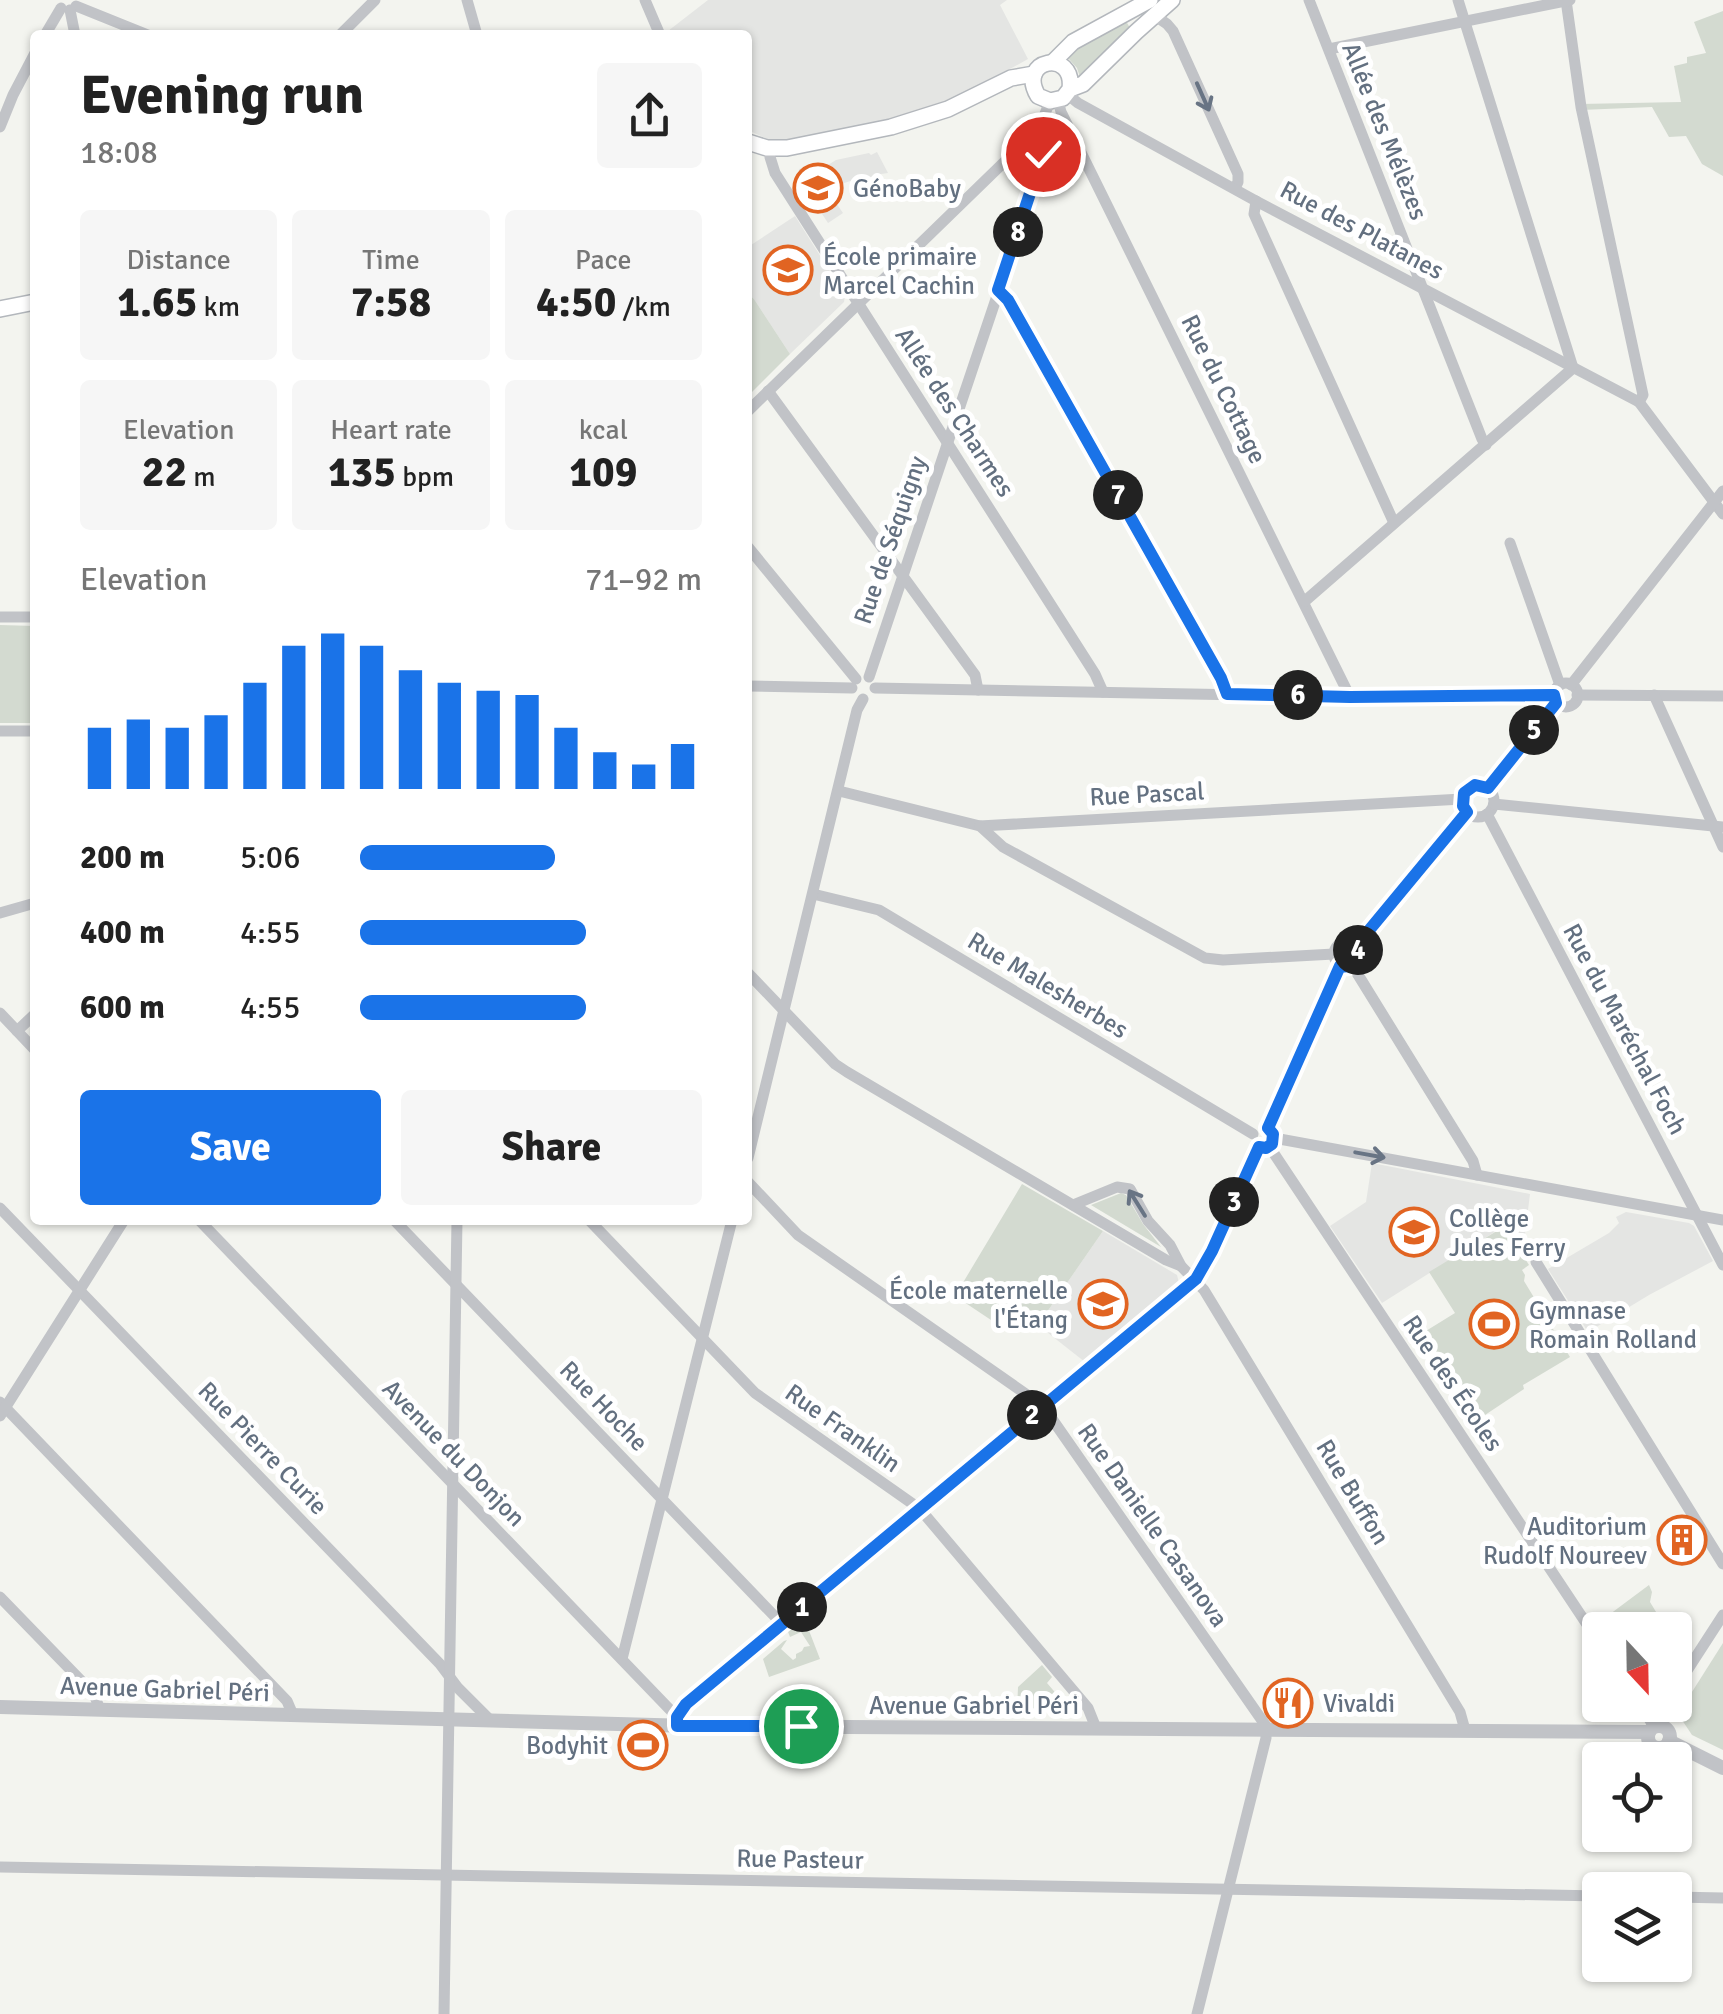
<!DOCTYPE html>
<meta charset="utf-8">
<style>
body{margin:0;font-family:Signika,sans-serif;background:#f6f6f6;color:#222;height:100vh;display:flex;flex-direction:column;font-size:38px;white-space:nowrap}
*{box-sizing:border-box;margin:0}
p{font-size:32px;color:#767676}
.icon{flex:none;width:55px;height:55px;fill:none;stroke:currentColor;stroke-width:2;stroke-linecap:round;stroke-linejoin:round}
.map{position:relative;flex:1;overflow:hidden}
.side{position:absolute;left:30px;top:30px;width:722px;height:1195px;display:flex;flex-direction:column;background:#fff;border-radius:10px;box-shadow:0 2px 8px #0004}
.side>*{flex:none}
.needle{width:65px;rotate:158deg}
.tools{position:absolute;left:1582px;top:1612px;display:grid;gap:20px}
.tools a{display:grid;place-items:center;width:110px;height:110px;border-radius:10px;background:#fff;box-shadow:0 2px 8px #0004;font-size:50px}
.pin{position:absolute;display:grid;place-items:center;width:85px;height:85px;color:#fff;margin:-42px;border:5px solid #fff;border-radius:50%;box-shadow:0 2px 10px #0007}
.km{position:absolute;width:50px;height:50px;margin:-25px;border-radius:50%;background:#222;color:#fff;font-size:28px;line-height:50px;text-align:center}
.round{display:grid;place-items:center;flex:none;width:105px;height:105px;border-radius:10px;background:#f6f6f6}
.summary{display:flex;align-items:center;justify-content:space-between;height:170px;padding:0 50px}
h1{font-size:55px;font-weight:800;line-height:75px}
.figures{display:grid;grid-template-columns:repeat(3,1fr);gap:15px;height:170px;padding:10px 50px}
.figures div{display:grid;align-content:center;border-radius:10px;background:#f6f6f6;text-align:center}
.figures b{font-size:42px;font-weight:800}
.figures small{font-size:28px;font-weight:400}
.figures p{font-size:28px}
.chart{height:280px;padding:20px 50px}
.chart p{display:flex;justify-content:space-between}
.chart svg{width:100%;height:180px;margin-top:10px;stroke:#1a73e8;stroke-width:6}
.action{display:flex;gap:20px;margin-top:auto;padding:20px 50px}
.action a{flex:1;height:115px;border-radius:10px;background:#1a73e8;color:#fff;font-size:40px;font-weight:800;line-height:115px;text-align:center}
.action a+a{background:#f6f6f6;color:#222}
ul{padding:0 50px;list-style:none;font-size:32px}
li{display:grid;grid-template-columns:160px 120px 1fr;align-items:center;height:75px}
li i{height:25px;border-radius:12px;background:#1a73e8}
.map>svg:first-child{display:block}
.built{fill:#e4e5e3}
.green{fill:#d3dad0}
.lines{fill:none;stroke-linecap:round;stroke-linejoin:round}
.secondary-casing{stroke:#b3b7bc;stroke-width:18}
.minor{stroke:#c1c3c7;stroke-width:11}
.tertiary{stroke:#c1c3c7;stroke-width:14}
.secondary{stroke:#fff;stroke-width:15}
.oneway{stroke:#687484}
.route-casing{stroke:#fff;stroke-width:20}
.route{stroke:#1a73e8;stroke-width:12}
.labels{text-anchor:middle;dominant-baseline:central;stroke-width:10;stroke-linejoin:round;paint-order:stroke}
.street-label{font-size:25px;fill:#637080;stroke:#fff}
.poi-label{font-size:25px;fill:#637080;stroke:#fff;text-anchor:start}
</style>
<div class="map">
<svg width="1723" height="2014" viewBox="0 0 1723 2014">
<rect width="100%" height="100%" fill="#f3f4ef"/>
<g class="built">
<polygon points="708,0 1007,0 1000,5 1028,59 954,100 916,116 780,145 748,130 748,35 671,35 668,31"/>
<polygon points="877,152 888,173 874,175 875,182 859,185 857,179 831,187 837,198 834,200 843,213 828,223 798,177 799,169 816,164 820,170 836,160 869,153 871,155"/>
<polygon points="795,216 845,295 844,302 790,354 754,299 748,294 748,247"/>
<polygon points="1372,1163 1530,1194 1525,1234 1528,1243 1519,1249 1504,1226 1382,1303 1330,1226 1366,1202"/>
<polygon points="1626,1212 1689,1223 1694,1226 1713,1261 1649,1295 1588,1332 1548,1269 1609,1233 1619,1223 1616,1217"/>
<polygon points="1103,1231 1177,1275 1179,1283 1085,1362 1038,1325"/>
</g>
<g class="green">
<polygon points="1723,11 1723,176 1702,164 1686,136 1669,137 1652,107 1581,110 1580,104 1681,102 1674,66 1687,63 1687,57 1706,53 1694,22"/>
<polygon points="1126,21 1130,28 1080,77 1077,68 1068,58 1079,46"/>
<polygon points="748,294 754,299 790,354 748,396"/>
<polygon points="0,625 35,626 35,723 0,723"/>
<polygon points="1022,1184 1103,1231 1038,1325 1004,1302 991,1320 955,1296"/>
<polygon points="1121,1193 1126,1195 1143,1224 1161,1247 1091,1205"/>
<polygon points="1505,1226 1529,1265 1522,1270 1525,1275 1524,1281 1570,1357 1523,1385 1524,1389 1476,1421 1421,1334 1455,1313 1429,1272"/>
<polygon points="1649,1585 1652,1592 1650,1602 1667,1630 1602,1630 1598,1623"/>
<polygon points="803,1615 820,1659 769,1677 763,1659 784,1641 787,1640 781,1649 793,1660 796,1658 796,1654 802,1651 804,1647 810,1646 801,1632 790,1637 787,1629 791,1626 793,1631 802,1624 800,1617"/>
<polygon points="1723,1643 1723,1750 1692,1735 1678,1714"/>
<polygon points="1042,1665 1052,1677 1047,1683 1071,1711 1017,1711 1018,1687"/>
</g>
<g class="lines">
<g class="secondary-casing">
<g id="secondary">
<polyline points="1053,62 1073,42 1150,0"/>
<path d="M1070 89C1075 48 1016 59 1038 96L1050 101 1063 98 1070 89 1083 84 1136 32 1172 0"/>
<polyline points="748,142 767,148 787,148 891,127 948,109 1011,78 1034,74"/>
<polyline points="0,309 35,302"/>
</g>
</g>
<g class="minor">
<polyline points="467,0 477,35"/>
<polyline points="645,0 660,35"/>
<polyline points="1309,0 1482,439 1486,445"/>
<polyline points="1566,0 1581,107 1643,395 1639,402"/>
<polyline points="76,6 148,35"/>
<polyline points="70,10 75,35"/>
<polyline points="1154,15 1167,24 1173,31 1238,174 1238,182 1235,188"/>
<polyline points="45,35 61,8"/>
<polyline points="340,35 375,0"/>
<polyline points="1329,49 1570,0"/>
<polyline points="1067,94 1078,103 1256,201 1639,402 1723,514"/>
<polyline points="1058,100 1061,112 1350,697"/>
<polyline points="0,127 13,95 35,53"/>
<polyline points="770,157 775,173 1095,674 1103,692"/>
<polyline points="1256,201 1254,214 1394,523"/>
<polyline points="999,290 1008,300 1221,678 1227,695"/>
<polyline points="768,391 975,675 978,690"/>
<polyline points="748,411 1033,134 1041,124 1050,101"/>
<polyline points="1510,543 1560,685"/>
<polyline points="748,547 856,679"/>
<polyline points="1305,601 1573,368 1458,0"/>
<polyline points="0,617 35,617"/>
<polyline points="869,677 1042,162 1043,154 1033,134"/>
<circle cx="1566" cy="695" r="12"/>
<polyline points="1571,685 1723,491"/>
<polyline points="748,686 852,688"/>
<polyline points="875,688 1350,697 1554,695"/>
<polyline points="1577,695 1723,696"/>
<polyline points="1654,695 1723,847"/>
<polyline points="0,731 35,731"/>
<circle cx="1478" cy="801" r="16"/>
<polyline points="1487,788 1556,703"/>
<polyline points="839,791 980,826 1462,799"/>
<polyline points="1494,804 1723,827"/>
<polyline points="1487,814 1723,1265"/>
<polyline points="980,826 1003,847 1205,958 1223,960 1334,954"/>
<polyline points="813,894 879,910 1253,1134"/>
<polyline points="0,913 35,903"/>
<circle cx="1346" cy="954" r="12"/>
<polyline points="1356,947 1467,812"/>
<polyline points="1352,965 1473,1161 1477,1175"/>
<polyline points="748,973 835,1064 847,1072 1166,1260 1181,1266"/>
<polyline points="0,1013 35,1050"/>
<polyline points="17,1031 35,1014"/>
<polyline points="1269,1128 1340,966"/>
<polyline points="1274,1138 1723,1220"/>
<polyline points="1269,1146 1600,1644"/>
<polyline points="748,1158 857,710 863,699"/>
<polyline points="748,1182 798,1235 1043,1406 1266,1726 1266,1738 1197,2014"/>
<polyline points="1073,1205 1117,1187 1130,1189 1148,1221 1170,1245 1181,1266 1204,1290 1460,1712 1465,1730"/>
<polyline points="0,1208 440,1664 458,1688 491,1721"/>
<polyline points="199,1220 677,1717"/>
<polyline points="394,1220 782,1624"/>
<polyline points="589,1220 755,1393 920,1509 1088,1708 1096,1728"/>
<polyline points="1536,1262 1723,1564"/>
<polyline points="0,1402 287,1701 293,1715"/>
<polyline points="0,1416 124,1220"/>
<polyline points="0,1597 94,1694 100,1710"/>
<polyline points="622,1659 732,1220"/>
<polyline points="1675,1689 1723,1615"/>
<polyline points="1641,1705 1654,1727"/>
<polyline points="677,1717 686,1704 1196,1279 1212,1251 1259,1147"/>
<polyline points="1662,1727 1665,1705"/>
<polyline points="0,1867 1600,1896"/>
<polyline points="1675,1897 1723,1898"/>
<polyline points="444,2014 457,1220"/>
</g>
<g class="tertiary">
<polyline points="0,1707 691,1726 1649,1732"/>
<circle cx="1659" cy="1737" r="11"/>
<polyline points="1669,1741 1723,1768"/>
</g>
<use href="#secondary" class="secondary"/>
</g>
<defs><path id="oneway-shaft" d="M-6 0H5M1.5-3L5.5 0L1.5 3" fill="none" stroke-width="1.6" stroke-linecap="round" stroke-linejoin="round" transform="scale(2.5)"/></defs>
<g class="oneway">
<use href="#oneway-shaft" transform="translate(1203 97) rotate(66)"/>
<use href="#oneway-shaft" transform="translate(1370 1155) rotate(10)"/>
<use href="#oneway-shaft" transform="translate(1137 1203) rotate(-122)"/>
</g>
<g class="lines">
<g class="route-casing">
<path id="route" d="M801 1726H677V1717L686 1704 1196 1279 1212 1251 1259 1147 1266 1148 1272 1144 1273 1134 1268 1128 1340 966C1350 968 1357 964 1358 955L1356 946 1467 812 1463 806 1464 793 1475 785 1488 788 1556 703 1554 695 1350 697 1227 694 1221 678 1008 300 998 290 1043 154"/>
</g>
<use href="#route" class="route"/>
</g>
<defs>
<g id="school-ring" transform="scale(2.5)"><circle r="9.5" fill="#fff" stroke="#e16422" stroke-width="1.5"/><path d="M0-5L7-2L0 1L-7-2ZM-4 1L0 2.5L4 1V4Q0 6-4 4Z" fill="#e16422"/></g>
<g id="stadium-ring" transform="scale(2.5)"><circle r="9.5" fill="#fff" stroke="#e16422" stroke-width="1.5"/><path d="M0-5a6.5 5 0 1 0 0 10a6.5 5 0 1 0 0-10ZM-3.5-1.8h7v3.6h-7Z" fill="#e16422"/></g>
<g id="building-ring" transform="scale(2.5)"><circle r="9.5" fill="#fff" stroke="#e16422" stroke-width="1.5"/><path d="M-4-6H4V6H1V3H-1V6H-4ZM-2.5-4.3h1.7v1.8h-1.7ZM.8-4.3h1.7v1.8H.8ZM-2.5-1h1.7V.8h-1.7ZM.8-1h1.7V.8H.8Z" fill="#e16422"/></g>
<g id="restaurant-ring" transform="scale(2.5)"><circle r="9.5" fill="#fff" stroke="#e16422" stroke-width="1.5"/><path d="M-5-6h1v4h1v-4h1v4h1v-4h1v5L-1.5 .5V6h-2V.5L-5-1ZM5-6V6H3V1.5H1.5Q1.5-4 5-6Z" fill="#e16422"/></g>
</defs>
<g fill-rule="evenodd">
<use href="#school-ring" x="818" y="188"/>
<use href="#school-ring" x="788" y="270"/>
<use href="#school-ring" x="1414" y="1232"/>
<use href="#school-ring" x="1103" y="1304"/>
<use href="#stadium-ring" x="1494" y="1324"/>
<use href="#building-ring" x="1682" y="1540"/>
<use href="#restaurant-ring" x="1288" y="1703"/>
<use href="#stadium-ring" x="643" y="1745"/>
</g>
<g class="labels">
<g class="street-label">
<text transform="translate(1385 131) rotate(68)">Allée des Mélèzes</text>
<text transform="translate(1362 230) rotate(28)">Rue des Platanes</text>
<text transform="translate(1224 389) rotate(64)">Rue du Cottage</text>
<text transform="translate(955 412) rotate(57)">Allée des Charmes</text>
<text transform="translate(890 540) rotate(-71)">Rue de Séquigny</text>
<text transform="translate(1147 794) rotate(-3)">Rue Pascal</text>
<text transform="translate(1048 985) rotate(31)">Rue Malesherbes</text>
<text transform="translate(1625 1029) rotate(62)">Rue du Maréchal Foch</text>
<text transform="translate(1453 1383) rotate(56)">Rue des Écoles</text>
<text transform="translate(604 1406) rotate(46)">Rue Hoche</text>
<text transform="translate(843 1428) rotate(35)">Rue Franklin</text>
<text transform="translate(263 1448) rotate(46)">Rue Pierre Curie</text>
<text transform="translate(454 1453) rotate(46)">Avenue du Donjon</text>
<text transform="translate(1353 1492) rotate(59)">Rue Buffon</text>
<text transform="translate(1153 1525) rotate(55)">Rue Danielle Casanova</text>
<text transform="translate(165 1689) rotate(2)">Avenue Gabriel Péri</text>
<text x="974" y="1705">Avenue Gabriel Péri</text>
<text transform="translate(800 1859) rotate(1)">Rue Pasteur</text>
</g>
<g class="poi-label">
<text x="853" y="188">GénoBaby</text>
<text x="823" y="256">École primaire<tspan x="823" dy="29">Marcel Cachin</tspan></text>
<text x="1449" y="1218">Collège<tspan x="1449" dy="29">Jules Ferry</tspan></text>
<text x="1068" y="1290" text-anchor="end">École maternelle<tspan x="1068" dy="29">l'Étang</tspan></text>
<text x="1529" y="1310">Gymnase<tspan x="1529" dy="29">Romain Rolland</tspan></text>
<text x="1647" y="1526" text-anchor="end">Auditorium<tspan x="1647" dy="29">Rudolf Noureev</tspan></text>
<text x="1323" y="1703">Vivaldi</text>
<text x="608" y="1745" text-anchor="end">Bodyhit</text>
</g>
</g>
</svg>
<div class="tools">
<a><svg class="needle" viewBox="-14 -14 28 28"><path d="M0-13l5 13h-10z" fill="#e53935"/><path d="M0 13l5-13h-10z" fill="#767676"/></svg></a>
<a><svg class="icon" aria-label="locate" viewBox="0 0 24 24"><circle cx="12" cy="12" r="6"/><path d="M12 2v4M12 18v4M2 12h4M18 12h4"/></svg></a>
<a><svg class="icon" aria-label="layers" viewBox="0 0 24 24"><path d="M12 4l9 5-9 5-9-5zM3 14l9 5 9-5"/></svg></a>
</div>
<div class="pin" style="left:801px;top:1726px;background:#1e9e55"><svg class="icon" aria-label="arrive" viewBox="0 0 24 24"><path d="M6 21V4h12l-3 4 3 4H6"/></svg></div>
<div class="pin" style="left:1043px;top:154px;background:#d93025"><svg class="icon" aria-label="check" viewBox="0 0 24 24"><path d="M5 12l5 5 9-10"/></svg></div>
<b class="km" style="left:802px;top:1607px">1</b>
<b class="km" style="left:1032px;top:1415px">2</b>
<b class="km" style="left:1234px;top:1202px">3</b>
<b class="km" style="left:1358px;top:950px">4</b>
<b class="km" style="left:1534px;top:730px">5</b>
<b class="km" style="left:1298px;top:695px">6</b>
<b class="km" style="left:1118px;top:495px">7</b>
<b class="km" style="left:1018px;top:232px">8</b>
<section class="side">
<div class="summary"><div><h1>Evening run</h1><p>18:08</p></div><a class="round"><svg class="icon" aria-label="share" viewBox="0 0 24 24"><path d="M12 15V3M7 8l5-5 5 5M5 13v7h14v-7"/></svg></a></div>
<div class="figures">
<div><p>Distance</p><b>1.65<small> km</small></b></div>
<div><p>Time</p><b>7:58</b></div>
<div><p>Pace</p><b>4:50<small> /km</small></b></div>
</div>
<div class="figures">
<div><p>Elevation</p><b>22<small> m</small></b></div>
<div><p>Heart rate</p><b>135<small> bpm</small></b></div>
<div><p>kcal</p><b>109</b></div>
</div>
<div class="chart"><p><span>Elevation</span>71–92 m</p>
<svg viewBox="0 0 160 44" preserveAspectRatio="none"><path d="M5 44V29M15 44V27M25 44V29M35 44V26M45 44V18M55 44V9M65 44V6M75 44V9M85 44V15M95 44V18M105 44V20M115 44V21M125 44V29M135 44V35M145 44V38M155 44V33"/></svg>
</div>
<ul>
<li><b>200 m</b>5:06<i style="width:57%"></i></li>
<li><b>400 m</b>4:55<i style="width:66%"></i></li>
<li><b>600 m</b>4:55<i style="width:66%"></i></li>
</ul>
<div class="action"><a>Save</a><a>Share</a></div>
</section>
</div>
